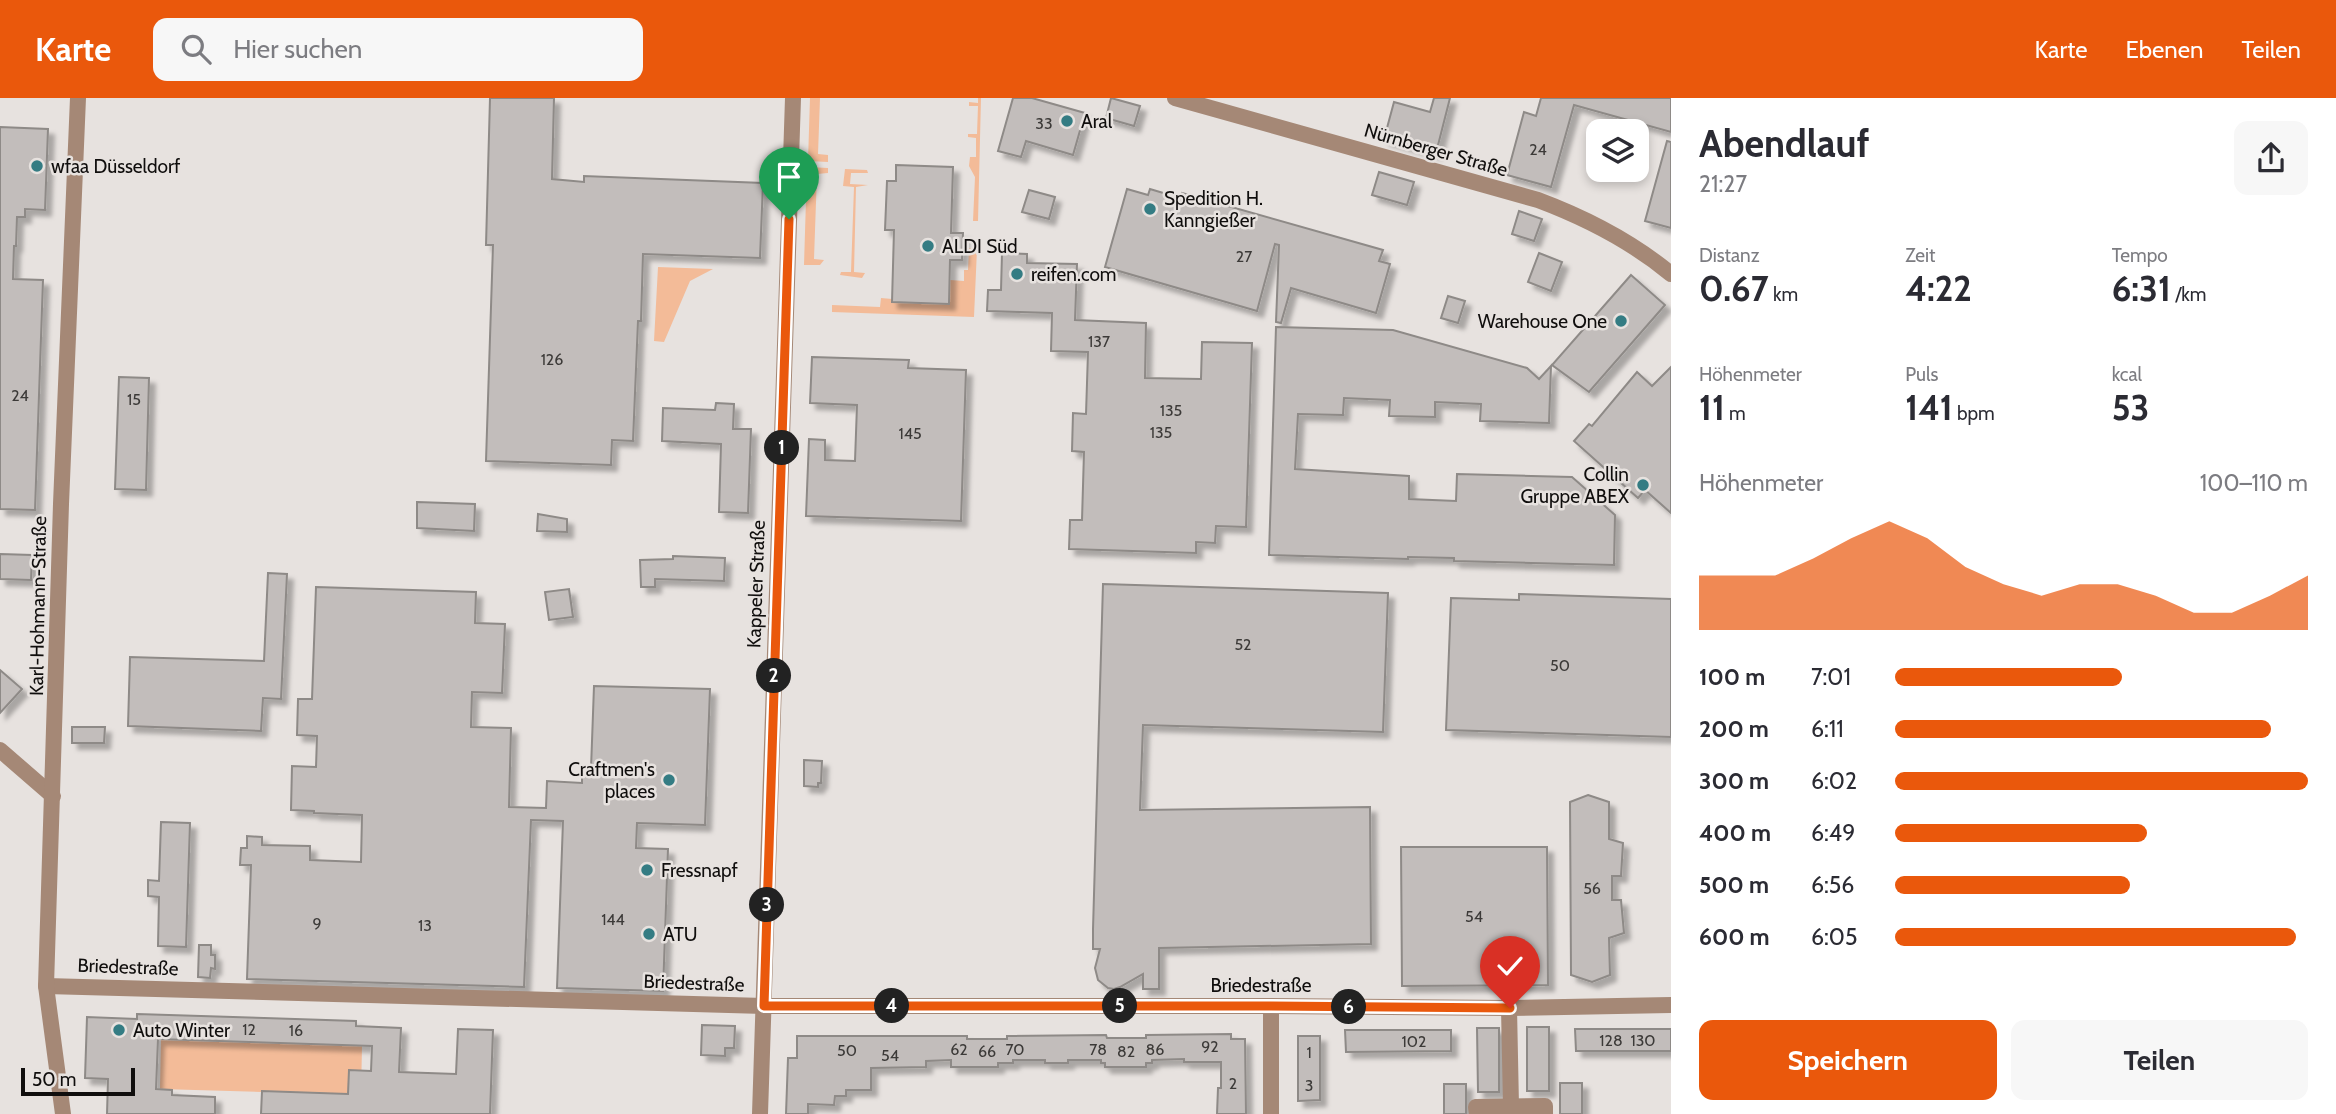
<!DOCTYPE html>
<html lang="de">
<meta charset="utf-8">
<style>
body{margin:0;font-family:Cabin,sans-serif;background:#f7f7f7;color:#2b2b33;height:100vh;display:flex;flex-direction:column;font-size:26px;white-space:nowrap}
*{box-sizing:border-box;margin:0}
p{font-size:23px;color:#7c7c81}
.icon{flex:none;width:38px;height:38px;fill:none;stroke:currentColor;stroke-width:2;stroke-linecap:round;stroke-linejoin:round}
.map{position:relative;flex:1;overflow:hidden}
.panel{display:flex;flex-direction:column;background:#fff;width:665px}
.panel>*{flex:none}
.tools{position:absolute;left:1586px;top:21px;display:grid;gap:14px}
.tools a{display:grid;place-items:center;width:63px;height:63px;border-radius:14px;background:#fff;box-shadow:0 4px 10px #0003;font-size:35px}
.scale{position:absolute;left:21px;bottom:18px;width:114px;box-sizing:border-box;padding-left:7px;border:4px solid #100e0d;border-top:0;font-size:19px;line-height:24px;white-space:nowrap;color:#100e0d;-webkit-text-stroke:5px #e7e2df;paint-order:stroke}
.pin{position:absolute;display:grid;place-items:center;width:60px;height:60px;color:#fff;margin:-72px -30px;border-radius:50% 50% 50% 0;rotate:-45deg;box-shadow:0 0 7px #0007}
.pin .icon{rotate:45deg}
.km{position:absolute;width:35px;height:35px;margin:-18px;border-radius:50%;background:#222;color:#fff;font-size:19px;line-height:35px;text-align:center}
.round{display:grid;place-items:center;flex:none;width:74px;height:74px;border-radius:14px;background:#f7f7f7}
.summary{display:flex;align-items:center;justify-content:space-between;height:119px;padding:0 28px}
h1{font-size:38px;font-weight:700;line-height:52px}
.figures{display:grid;grid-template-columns:repeat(3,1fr);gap:10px;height:119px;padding:7px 28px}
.figures div{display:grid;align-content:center}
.figures b{font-size:35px;font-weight:700}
.figures small{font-size:19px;font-weight:400}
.figures p{font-size:19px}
.chart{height:196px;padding:14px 28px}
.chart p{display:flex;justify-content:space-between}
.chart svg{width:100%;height:126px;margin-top:7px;fill:#ea580c;opacity:.7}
.action{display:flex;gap:14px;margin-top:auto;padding:14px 28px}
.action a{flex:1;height:80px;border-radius:14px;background:#ea580c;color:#fff;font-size:28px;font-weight:700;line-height:80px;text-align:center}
.action a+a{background:#f7f7f7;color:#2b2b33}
ul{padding:0 28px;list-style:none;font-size:23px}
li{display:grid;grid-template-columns:112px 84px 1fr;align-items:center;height:52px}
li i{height:18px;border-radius:9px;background:#ea580c}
header{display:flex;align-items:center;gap:42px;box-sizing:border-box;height:98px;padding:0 35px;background:#ea580c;color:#fff}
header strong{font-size:33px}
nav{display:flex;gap:38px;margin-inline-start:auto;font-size:24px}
.search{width:490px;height:63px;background:#f7f7f7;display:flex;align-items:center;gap:18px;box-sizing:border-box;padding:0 24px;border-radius:14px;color:#7c7c81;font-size:26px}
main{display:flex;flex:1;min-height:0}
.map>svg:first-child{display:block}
.green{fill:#f3bb98}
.building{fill:#c2bdbb;stroke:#8e8a87;stroke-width:2;filter:url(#shadow)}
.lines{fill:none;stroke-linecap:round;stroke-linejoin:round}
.minor{stroke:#a58876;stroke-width:16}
.route-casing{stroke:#fff;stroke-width:14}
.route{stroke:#ea580c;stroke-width:9}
.poi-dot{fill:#347c83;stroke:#e7e2df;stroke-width:2.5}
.labels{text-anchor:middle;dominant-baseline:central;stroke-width:5;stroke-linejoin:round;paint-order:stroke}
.number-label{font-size:16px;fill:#3c3a38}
.poi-label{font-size:19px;fill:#100e0d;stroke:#e7e2df;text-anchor:start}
.street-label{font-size:19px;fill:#100e0d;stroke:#e7e2df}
</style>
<header>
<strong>Karte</strong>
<div class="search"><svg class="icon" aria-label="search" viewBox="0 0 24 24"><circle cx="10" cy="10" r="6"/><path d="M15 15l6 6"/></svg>Hier suchen</div>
<nav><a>Karte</a><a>Ebenen</a><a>Teilen</a></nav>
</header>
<main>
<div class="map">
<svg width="1671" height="1016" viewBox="0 0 1671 1016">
<defs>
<filter id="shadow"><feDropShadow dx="6" dy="6" stdDeviation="2" flood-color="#0004"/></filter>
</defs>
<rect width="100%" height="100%" fill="#e7e2df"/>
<g class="green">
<polygon points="810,0 820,0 818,56 828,57 828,64 808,63"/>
<polygon points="978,0 981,0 978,123 973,123 975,79 969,68 970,59 976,59 976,40 968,39 968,36 977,36 978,8 969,8 969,4 978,5"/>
<polygon points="807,69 828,70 828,75 817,76 814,161 824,162 820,167 804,167"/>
<polygon points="845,71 867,72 868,75 851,75 850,86 868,87 856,89 854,174 865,175 862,180 840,177 841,174 851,174 854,89 843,88"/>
<polygon points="969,150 977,151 974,219 832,214 832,207 880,209 881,200 949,206 950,182 964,183 964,172 968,172"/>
<polygon points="658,169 713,171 690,183 664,244 654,243"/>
<polygon points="161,942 362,948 361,997 160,991"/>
</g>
<g class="building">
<polygon points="490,0 554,0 552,81 584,84 584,78 763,85 760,160 643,156 641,223 638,223 633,343 612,342 611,367 486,363 493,147 486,147"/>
<polygon points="1013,0 1032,0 1085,15 1073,57 1026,43 1021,59 998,53"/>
<polygon points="1111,0 1140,8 1134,28 1106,20"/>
<polygon points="1434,0 1450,0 1436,55 1384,41 1394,4 1430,14"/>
<polygon points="1541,0 1671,0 1671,34 1574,7 1551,89 1507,77 1524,14 1536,18"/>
<polygon points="0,29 48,31 45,112 25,111 25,119 17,119 16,148 14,148 13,181 43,182 35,412 0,411"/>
<polygon points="1667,43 1671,44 1671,130 1645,123"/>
<polygon points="896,67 953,69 951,135 963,135 962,162 950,162 949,206 892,204 894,132 885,132 887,83 896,83"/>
<polygon points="1379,74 1414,84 1407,107 1372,97"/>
<polygon points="1127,91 1148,97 1150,91 1180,100 1182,95 1383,152 1379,163 1390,166 1376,215 1291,190 1281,225 1276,224 1279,147 1275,146 1257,213 1105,169"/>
<polygon points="1029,92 1055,99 1049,121 1022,114"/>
<polygon points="1519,113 1542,121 1534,143 1512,136"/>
<polygon points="1002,155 1027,156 1027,165 1077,166 1075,222 1146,225 1145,280 1201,281 1202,244 1252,245 1246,429 1216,428 1215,445 1196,444 1196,455 1069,451 1070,422 1082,422 1084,354 1072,353 1073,315 1086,316 1088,254 1051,253 1052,215 987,213 988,192 1001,192"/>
<polygon points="1539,155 1562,164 1551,193 1528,184"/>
<polygon points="1631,177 1665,207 1589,294 1552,267"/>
<polygon points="1448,198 1465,203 1458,225 1441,220"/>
<polygon points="1276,229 1393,232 1527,270 1539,281 1551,268 1549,325 1480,323 1481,306 1435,304 1435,319 1389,318 1390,302 1344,300 1343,317 1298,316 1295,371 1409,378 1409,401 1456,403 1457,376 1572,379 1615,417 1614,467 1454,463 1454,460 1408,459 1408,461 1269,457"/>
<polygon points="812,259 909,262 908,270 966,272 961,423 806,418 809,341 825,342 825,362 855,363 857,307 810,305"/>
<polygon points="1671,269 1671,415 1645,392 1638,400 1574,343 1589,326 1592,328 1637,274 1652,288"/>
<polygon points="119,279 149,280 146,392 115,391"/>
<polygon points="716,305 734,306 733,331 751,331 748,415 719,414 721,346 662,343 663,310 715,312"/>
<polygon points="417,404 475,406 474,433 417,430"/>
<polygon points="538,416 567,421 567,434 537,433"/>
<polygon points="0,456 32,457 31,482 0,481"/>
<polygon points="673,458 725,460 724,483 655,481 655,489 641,489 640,462 673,461"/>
<polygon points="268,475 287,476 281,601 263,600 261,633 128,628 130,559 264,563"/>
<polygon points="1103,486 1388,495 1383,634 1143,627 1140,712 1370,709 1371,846 1159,850 1159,891 1143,891 1143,876 1120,889 1114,891 1108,890 1098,882 1095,870 1100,851 1093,851 1093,831"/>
<polygon points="316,489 476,494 475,525 505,526 502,595 472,594 471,629 511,630 509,709 546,710 547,683 582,685 582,670 591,671 594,588 710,591 705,727 637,725 636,750 668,751 663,893 557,890 563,723 531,722 524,889 247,881 251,767 240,767 241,750 247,750 247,738 262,739 262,747 310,748 310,762 361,764 362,717 314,715 314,713 291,712 292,668 316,669 317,638 297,637 298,601 312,601"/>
<polygon points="569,491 573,519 549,522 545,494"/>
<polygon points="1519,496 1671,501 1671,639 1446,632 1451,500 1519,502"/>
<polygon points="0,572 22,591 0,615"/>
<polygon points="72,629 105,629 104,645 72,645"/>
<polygon points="804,662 822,663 821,685 818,685 818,689 804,688"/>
<polygon points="1588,697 1609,704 1609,741 1623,745 1621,778 1612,778 1612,802 1621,802 1624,835 1609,840 1610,877 1592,884 1571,877 1570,704"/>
<polygon points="161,724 190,725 186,849 158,848 159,799 148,798 148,782 159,783"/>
<polygon points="1401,749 1547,749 1548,887 1402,888"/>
<polygon points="199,847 211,847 211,857 215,857 215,871 211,870 210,880 198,879"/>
<polygon points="137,916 356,923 356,928 401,930 399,974 456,976 458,931 493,932 490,1016 261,1016 262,993 348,996 349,972 371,973 372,948 158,941 156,991 172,992 172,997 215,999 215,1016 107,1016 108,981 85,980 87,919 137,921"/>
<polygon points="702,927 735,928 734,950 725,950 725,958 701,957"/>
<rect x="1527" y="929" width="22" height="64"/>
<polygon points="1477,930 1499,930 1499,994 1478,994"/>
<polygon points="1575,931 1671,931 1671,953 1576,953"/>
<polygon points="1345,932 1451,932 1451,953 1346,954"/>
<polygon points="1231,936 1231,941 1245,941 1246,1016 1217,1016 1218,990 1221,990 1221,964 1184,964 1184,961 1152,962 1152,965 1146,965 1146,969 1105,969 1105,965 1101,965 1101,962 1068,962 1068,965 1045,965 1045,962 1013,962 1013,965 998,965 998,969 951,969 951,962 926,963 926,969 871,970 871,992 846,992 846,998 835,998 834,1007 808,1006 808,1016 786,1016 788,960 797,960 797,938 967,938 967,941 1007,941 1007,938 1106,937 1107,940 1146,940 1146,937"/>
<polygon points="1298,938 1320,938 1320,1002 1298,1003"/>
<rect x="1560" y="985" width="22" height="31"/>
<rect x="1444" y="986" width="22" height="30"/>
</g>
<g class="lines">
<g class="minor">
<path d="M1175 0 1538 102C1586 120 1631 143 1671 176"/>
<polyline points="0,652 53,698"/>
<polyline points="46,888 764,908 1271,908 1509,910 1671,907"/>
<polyline points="1271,908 1271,1016"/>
<polyline points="1509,910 1511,1008"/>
<polyline points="63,1016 46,888 61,406 78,0"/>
<polyline points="760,1016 793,0"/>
<polyline points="1477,1016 1476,1009 1545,1008 1545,1016"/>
</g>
</g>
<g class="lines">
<g class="route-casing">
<polyline id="route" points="789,121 764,908 1271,908 1510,910"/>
</g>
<use href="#route" class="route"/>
</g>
<g class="poi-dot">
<circle cx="1067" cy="23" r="7"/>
<circle cx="37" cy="68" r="7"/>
<circle cx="1150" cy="111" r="7"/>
<circle cx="928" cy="148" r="7"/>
<circle cx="1017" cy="176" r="7"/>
<circle cx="1621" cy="223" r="7"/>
<circle cx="1643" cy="387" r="7"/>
<circle cx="669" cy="682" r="7"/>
<circle cx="647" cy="772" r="7"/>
<circle cx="649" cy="836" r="7"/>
<circle cx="119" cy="932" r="7"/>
</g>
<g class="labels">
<g class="number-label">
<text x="1044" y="25">33</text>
<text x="1538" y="51">24</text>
<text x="1244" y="158">27</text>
<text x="1099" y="243">137</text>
<text x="552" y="261">126</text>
<text x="20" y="297">24</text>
<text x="134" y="301">15</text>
<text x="1171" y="312">135</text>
<text x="1161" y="334">135</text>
<text x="910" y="335">145</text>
<text x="1243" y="546">52</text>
<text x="1560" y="567">50</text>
<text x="1592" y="790">56</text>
<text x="1474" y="818">54</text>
<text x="613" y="821">144</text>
<text x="317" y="825">9</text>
<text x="425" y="827">13</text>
<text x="249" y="931">12</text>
<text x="296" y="932">16</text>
<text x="1611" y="942">128</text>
<text x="1643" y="942">130</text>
<text x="1414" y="943">102</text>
<text x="1210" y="948">92</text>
<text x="959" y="951">62</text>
<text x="1015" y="951">70</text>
<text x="1098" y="951">78</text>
<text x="1155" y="951">86</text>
<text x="847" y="952">50</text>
<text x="987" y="953">66</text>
<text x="1126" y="953">82</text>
<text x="1309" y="954">1</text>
<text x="890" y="957">54</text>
<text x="1233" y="985">2</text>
<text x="1309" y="987">3</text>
</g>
<g class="poi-label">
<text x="1081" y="23">Aral</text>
<text x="51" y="68">wfaa Düsseldorf</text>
<text x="1164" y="100">Spedition H.<tspan x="1164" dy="22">Kanngießer</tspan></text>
<text x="942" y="148">ALDI Süd</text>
<text x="1031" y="176">reifen.com</text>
<text x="1607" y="223" text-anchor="end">Warehouse One</text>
<text x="1629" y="376" text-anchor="end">Collin<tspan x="1629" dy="22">Gruppe ABEX</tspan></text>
<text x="655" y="671" text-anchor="end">Craftmen's<tspan x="655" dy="22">places</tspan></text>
<text x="661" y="772">Fressnapf</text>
<text x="663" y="836">ATU</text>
<text x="133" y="932">Auto Winter</text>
</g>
<g class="street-label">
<text transform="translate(1436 52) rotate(16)">Nürnberger Straße</text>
<text transform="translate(756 486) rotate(-88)">Kappeler Straße</text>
<text transform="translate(38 508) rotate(-89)">Karl-Hohmann-Straße</text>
<text transform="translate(128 869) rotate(2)">Briedestraße</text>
<text transform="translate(694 885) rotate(2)">Briedestraße</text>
<text x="1261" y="887">Briedestraße</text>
</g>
</g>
</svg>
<div class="tools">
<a><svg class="icon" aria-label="layers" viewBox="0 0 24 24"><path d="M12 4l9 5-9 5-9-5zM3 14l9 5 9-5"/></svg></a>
</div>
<div class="scale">50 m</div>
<div class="pin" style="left:789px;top:121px;background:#1e9e55"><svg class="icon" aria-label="arrive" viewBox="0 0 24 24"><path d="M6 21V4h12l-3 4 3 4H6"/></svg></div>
<div class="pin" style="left:1510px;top:910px;background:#d93025"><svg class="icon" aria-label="check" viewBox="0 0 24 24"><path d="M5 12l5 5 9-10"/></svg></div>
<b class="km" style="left:782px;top:350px">1</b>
<b class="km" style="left:774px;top:578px">2</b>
<b class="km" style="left:767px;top:807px">3</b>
<b class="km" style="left:892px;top:908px">4</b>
<b class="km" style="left:1120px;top:908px">5</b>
<b class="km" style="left:1349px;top:909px">6</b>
</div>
<section class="panel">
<div class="summary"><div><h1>Abendlauf</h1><p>21:27</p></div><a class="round"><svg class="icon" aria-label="share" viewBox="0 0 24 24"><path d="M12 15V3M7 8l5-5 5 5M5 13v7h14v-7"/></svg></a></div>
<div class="figures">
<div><p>Distanz</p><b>0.67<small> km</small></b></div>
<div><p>Zeit</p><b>4:22</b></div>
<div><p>Tempo</p><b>6:31<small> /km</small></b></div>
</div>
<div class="figures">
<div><p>Höhenmeter</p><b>11<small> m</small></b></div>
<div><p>Puls</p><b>141<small> bpm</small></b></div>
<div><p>kcal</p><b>53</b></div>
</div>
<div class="chart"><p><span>Höhenmeter</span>100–110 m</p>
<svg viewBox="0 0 160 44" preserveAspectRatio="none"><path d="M0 44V25L10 25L20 25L30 19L40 12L50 6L60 12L70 22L80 28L90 32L100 28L110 28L120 32L130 38L140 38L150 32L160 25V44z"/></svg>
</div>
<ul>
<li><b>100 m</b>7:01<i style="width:55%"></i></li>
<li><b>200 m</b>6:11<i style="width:91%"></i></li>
<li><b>300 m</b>6:02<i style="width:100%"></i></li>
<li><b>400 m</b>6:49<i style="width:61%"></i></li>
<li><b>500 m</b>6:56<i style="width:57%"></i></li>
<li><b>600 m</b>6:05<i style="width:97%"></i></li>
</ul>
<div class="action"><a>Speichern</a><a>Teilen</a></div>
</section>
</main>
